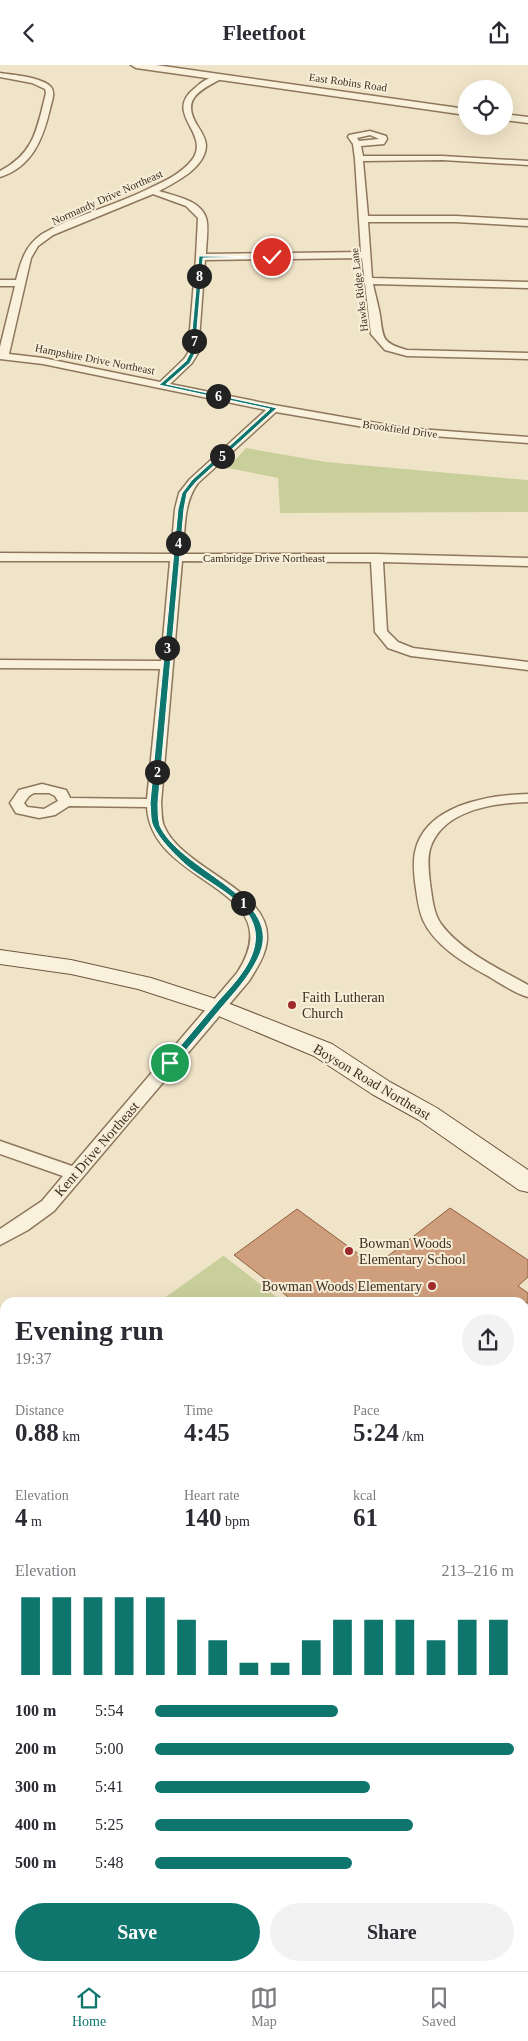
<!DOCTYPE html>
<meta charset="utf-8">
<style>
body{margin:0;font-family:"Times New Roman",serif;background:#f2f2f3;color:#2b2b33;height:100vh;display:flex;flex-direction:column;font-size:19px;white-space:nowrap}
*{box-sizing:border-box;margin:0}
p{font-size:16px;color:#7c7c81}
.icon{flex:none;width:28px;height:28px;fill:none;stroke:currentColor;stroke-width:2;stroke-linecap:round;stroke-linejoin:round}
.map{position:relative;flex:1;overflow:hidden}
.details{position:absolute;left:0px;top:1232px;width:529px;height:674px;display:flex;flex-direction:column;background:#fff;border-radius:15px 15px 0 0;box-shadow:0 5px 20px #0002}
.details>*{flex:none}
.fabs{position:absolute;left:458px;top:15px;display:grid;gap:10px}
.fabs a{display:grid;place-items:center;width:55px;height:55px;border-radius:50%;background:#fff;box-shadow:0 5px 20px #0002;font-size:25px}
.pin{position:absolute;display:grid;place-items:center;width:42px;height:42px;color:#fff;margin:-21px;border:2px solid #fff;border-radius:50%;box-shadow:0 1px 5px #0007}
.km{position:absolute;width:25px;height:25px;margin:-12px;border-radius:50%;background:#222;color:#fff;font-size:14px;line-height:25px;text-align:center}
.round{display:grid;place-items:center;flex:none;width:52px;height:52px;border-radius:26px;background:#f2f2f3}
.summary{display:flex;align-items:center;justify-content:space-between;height:85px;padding:0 15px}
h1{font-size:28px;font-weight:700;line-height:38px}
.figures{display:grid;grid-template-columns:repeat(3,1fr);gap:8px;height:85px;padding:5px 15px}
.figures div{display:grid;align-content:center}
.figures b{font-size:25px;font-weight:700}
.figures small{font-size:14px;font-weight:400}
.figures p{font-size:14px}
.chart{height:140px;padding:10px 15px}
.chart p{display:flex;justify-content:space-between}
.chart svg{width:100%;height:90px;margin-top:5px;stroke:#0f766e;stroke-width:6}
.primary-button{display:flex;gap:10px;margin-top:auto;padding:10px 15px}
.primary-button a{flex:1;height:58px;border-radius:30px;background:#0f766e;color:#fff;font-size:20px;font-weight:700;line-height:58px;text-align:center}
.primary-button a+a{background:#f2f2f3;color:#2b2b33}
ul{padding:0 15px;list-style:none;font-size:16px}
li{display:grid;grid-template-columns:80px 60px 1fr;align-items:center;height:38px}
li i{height:12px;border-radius:6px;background:#0f766e}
header{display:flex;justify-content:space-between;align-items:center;height:65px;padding:0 15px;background:#fff;font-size:22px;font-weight:700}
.tabs{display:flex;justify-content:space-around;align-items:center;height:70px;border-top:1px solid #e1e1e2;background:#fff;font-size:14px;color:#7c7c81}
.tabs a{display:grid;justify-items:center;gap:2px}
.tabs .selected{color:#0f766e}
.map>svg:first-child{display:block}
.green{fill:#c9cf9b}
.building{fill:#cf9f7d;stroke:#8d5f41}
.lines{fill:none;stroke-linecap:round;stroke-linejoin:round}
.minor-casing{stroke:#8d765c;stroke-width:3}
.tertiary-casing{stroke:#8d765c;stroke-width:3}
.secondary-casing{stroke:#6f573f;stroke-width:2}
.minor{fill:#faf1dc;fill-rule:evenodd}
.tertiary{fill:#faf1dc;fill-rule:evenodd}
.secondary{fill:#faf1dc;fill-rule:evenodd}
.route{fill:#0f766e;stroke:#fff}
.poi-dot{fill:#9e2a2b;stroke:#f7eed8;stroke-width:2}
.labels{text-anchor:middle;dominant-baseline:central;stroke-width:4;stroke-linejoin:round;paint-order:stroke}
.far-street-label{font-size:11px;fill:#3d2e20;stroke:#f7eed8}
.poi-label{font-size:14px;fill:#3d2e20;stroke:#f7eed8;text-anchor:start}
.street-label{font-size:14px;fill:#3d2e20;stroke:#f7eed8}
</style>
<header><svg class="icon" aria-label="back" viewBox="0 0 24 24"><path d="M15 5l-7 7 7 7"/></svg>Fleetfoot<svg class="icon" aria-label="share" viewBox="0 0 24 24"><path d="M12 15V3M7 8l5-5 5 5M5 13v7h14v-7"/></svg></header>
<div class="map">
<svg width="528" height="1906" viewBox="0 0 528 1906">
<rect width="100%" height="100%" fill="#f0e4c8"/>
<g class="green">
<polygon points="246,383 326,397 528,415 528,447 280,448 278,413 228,403"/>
<polygon points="224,1191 283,1237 159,1237 223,1191"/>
<polygon points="528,1453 528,1906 364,1906 362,1901 524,1901 524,1458"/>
</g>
<polygon class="building" points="450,1143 528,1195 528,1212 518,1221 528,1228 528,1238 296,1238 234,1190 297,1144 375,1201"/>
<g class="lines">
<g class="minor-casing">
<g id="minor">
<path d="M0 8C13 10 42 12 51 22 56 28 51 38 50 44 43 74 32 102 0 112V106C35 88 37 63 46 28L45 24 32 18 0 12Z"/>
<path d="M218 10H221V14C200 25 181 34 197 60 201 66 206 74 206 81 205 103 176 117 159 126 174 131 201 135 206 153 209 161 206 180 206 189L361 187 355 94 353 79 348 72 349 70 370 66 386 71 387 74 384 79 361 81 363 91H442L528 96V100L442 95 363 96 368 151H456L528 155V161L456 157H368L372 213 528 217V223L373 219C375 229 378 239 380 250 383 274 382 278 407 285L528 288V294L407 291 385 285 371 269 362 193 205 195 198 288 192 298 170 319 274 340 405 363 528 372V378L405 369 276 347 198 418C183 438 185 465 183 489H377L528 493V501L383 497 387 566 398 577 413 583 528 597V605L411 591 388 583 375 567 371 497 182 496 161 738C162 746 161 754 164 761 183 807 283 827 265 885 262 896 255 906 249 916L54 1146 28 1165 0 1180V1164L42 1136 63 1111 0 1089V1076L72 1101 237 908C294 821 151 822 147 742L69 741 55 750 39 753 16 748 10 738 19 725 42 719 66 725 70 733 147 734 160 604 0 603V595L161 596 170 496H0V488L171 489 175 444 179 428 190 414 266 345 43 299 0 294V282L15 221H0V215H16C21 196 25 181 42 169 75 150 114 141 148 124 163 117 181 109 192 95 212 68 162 49 195 23 201 17 210 12 218 10ZM370 70 379 74 359 76 357 73ZM153 129 186 141 198 153 196 192 188 288 184 294 160 317 43 293 9 289 31 193 38 181 53 170ZM34 728H49L55 731 58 736 44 744 27 742 24 738 29 731Z"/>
<path d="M528 729V737C494 738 442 745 430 784 427 795 429 807 430 818 432 831 433 848 441 859 462 887 498 903 528 920V932C514 928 500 918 488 911 464 898 434 880 423 855 418 843 417 830 415 817 414 808 413 797 415 787 425 740 488 730 528 729Z"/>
<polygon points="0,1523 5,1524 5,1553 0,1551"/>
<polygon points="84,1901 109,1901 111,1906 85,1906"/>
</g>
</g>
<g class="tertiary-casing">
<g id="tertiary">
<polygon points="131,0 156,0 466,44 466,50 136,3"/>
<polygon points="504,49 528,52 528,58 504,55"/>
</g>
</g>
<g class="secondary-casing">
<polygon id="secondary" points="0,885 71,895 151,913 225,937 332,979 390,1017 437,1043 528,1105 528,1127 519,1125 419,1055 372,1029 314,991 209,947 138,924 71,909 0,899"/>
</g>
<use href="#minor" class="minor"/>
<use href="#tertiary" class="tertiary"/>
<use href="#secondary" class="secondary"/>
</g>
<path class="route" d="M199 191 274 192 203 193 195 288 190 298 166 319 277 343 196 417 187 428 184 444 158 738C158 745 158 754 160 761 182 808 288 833 258 893 249 912 235 927 222 942 206 961 190 981 173 1000L170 1001 166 998 167 996C185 976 202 955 219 935 231 922 244 908 251 892 272 842 213 824 185 799 173 788 160 775 153 761 150 754 151 745 150 738L178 444 182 428 192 415 270 344 159 320 186 296 190 288Z"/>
<g class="poi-dot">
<circle cx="292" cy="940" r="5"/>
<circle cx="349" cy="1186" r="5"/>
<circle cx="432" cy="1221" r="5"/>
</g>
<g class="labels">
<g class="far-street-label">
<text transform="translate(348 17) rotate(8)">East Robins Road</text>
<text transform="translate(107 132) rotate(-24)">Normandy Drive Northeast</text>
<text transform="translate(359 225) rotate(-97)">Hawks Ridge Lane</text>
<text transform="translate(95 294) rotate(11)">Hampshire Drive Northeast</text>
<text transform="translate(400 364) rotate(8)">Brookfield Drive</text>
<text x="264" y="493">Cambridge Drive Northeast</text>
</g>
<g class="poi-label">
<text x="302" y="932">Faith Lutheran<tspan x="302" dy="16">Church</tspan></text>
<text x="359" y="1178">Bowman Woods<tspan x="359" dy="16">Elementary School</tspan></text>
<text x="422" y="1221" text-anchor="end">Bowman Woods Elementary</text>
</g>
<g class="street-label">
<text transform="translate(372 1017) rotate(31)">Boyson Road Northeast</text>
<text transform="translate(97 1084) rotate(-49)">Kent Drive Northeast</text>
</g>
</g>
</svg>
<div class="fabs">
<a><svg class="icon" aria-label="locate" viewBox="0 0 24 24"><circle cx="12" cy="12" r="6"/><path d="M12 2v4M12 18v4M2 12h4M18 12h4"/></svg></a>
</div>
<div class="pin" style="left:170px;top:998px;background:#1e9e55"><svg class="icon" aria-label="arrive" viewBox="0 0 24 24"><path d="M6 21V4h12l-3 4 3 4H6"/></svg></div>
<div class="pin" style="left:272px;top:192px;background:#d93025"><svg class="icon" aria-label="check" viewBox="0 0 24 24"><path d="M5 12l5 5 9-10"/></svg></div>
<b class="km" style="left:243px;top:838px">1</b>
<b class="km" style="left:157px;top:707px">2</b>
<b class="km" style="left:167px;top:583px">3</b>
<b class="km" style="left:178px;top:478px">4</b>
<b class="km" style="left:222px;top:391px">5</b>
<b class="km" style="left:218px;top:331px">6</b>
<b class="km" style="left:194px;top:276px">7</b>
<b class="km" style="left:199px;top:211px">8</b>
<section class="details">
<div class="summary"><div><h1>Evening run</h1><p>19:37</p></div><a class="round"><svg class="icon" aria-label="share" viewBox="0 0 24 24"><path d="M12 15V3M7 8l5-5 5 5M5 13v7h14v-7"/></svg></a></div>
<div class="figures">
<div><p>Distance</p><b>0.88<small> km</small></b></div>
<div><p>Time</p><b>4:45</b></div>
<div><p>Pace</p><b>5:24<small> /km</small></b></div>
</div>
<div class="figures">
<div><p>Elevation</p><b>4<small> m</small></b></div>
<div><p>Heart rate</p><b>140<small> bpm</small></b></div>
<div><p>kcal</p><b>61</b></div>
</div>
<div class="chart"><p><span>Elevation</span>213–216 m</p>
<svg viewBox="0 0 160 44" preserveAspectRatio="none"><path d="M5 44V6M15 44V6M25 44V6M35 44V6M45 44V6M55 44V17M65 44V27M75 44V38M85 44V38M95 44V27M105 44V17M115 44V17M125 44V17M135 44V27M145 44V17M155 44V17"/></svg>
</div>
<ul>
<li><b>100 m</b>5:54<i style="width:51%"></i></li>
<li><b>200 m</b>5:00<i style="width:100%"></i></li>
<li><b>300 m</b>5:41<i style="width:60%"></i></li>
<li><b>400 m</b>5:25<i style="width:72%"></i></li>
<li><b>500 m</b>5:48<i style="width:55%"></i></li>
</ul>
<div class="primary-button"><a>Save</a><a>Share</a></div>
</section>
</div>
<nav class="tabs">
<a class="selected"><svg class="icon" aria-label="home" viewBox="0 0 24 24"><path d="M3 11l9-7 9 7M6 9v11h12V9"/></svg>Home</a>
<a><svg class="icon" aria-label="map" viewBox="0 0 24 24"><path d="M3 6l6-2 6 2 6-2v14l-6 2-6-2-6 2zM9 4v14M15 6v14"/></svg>Map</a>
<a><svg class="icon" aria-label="saved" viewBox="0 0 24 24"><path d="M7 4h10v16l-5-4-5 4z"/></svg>Saved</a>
</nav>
